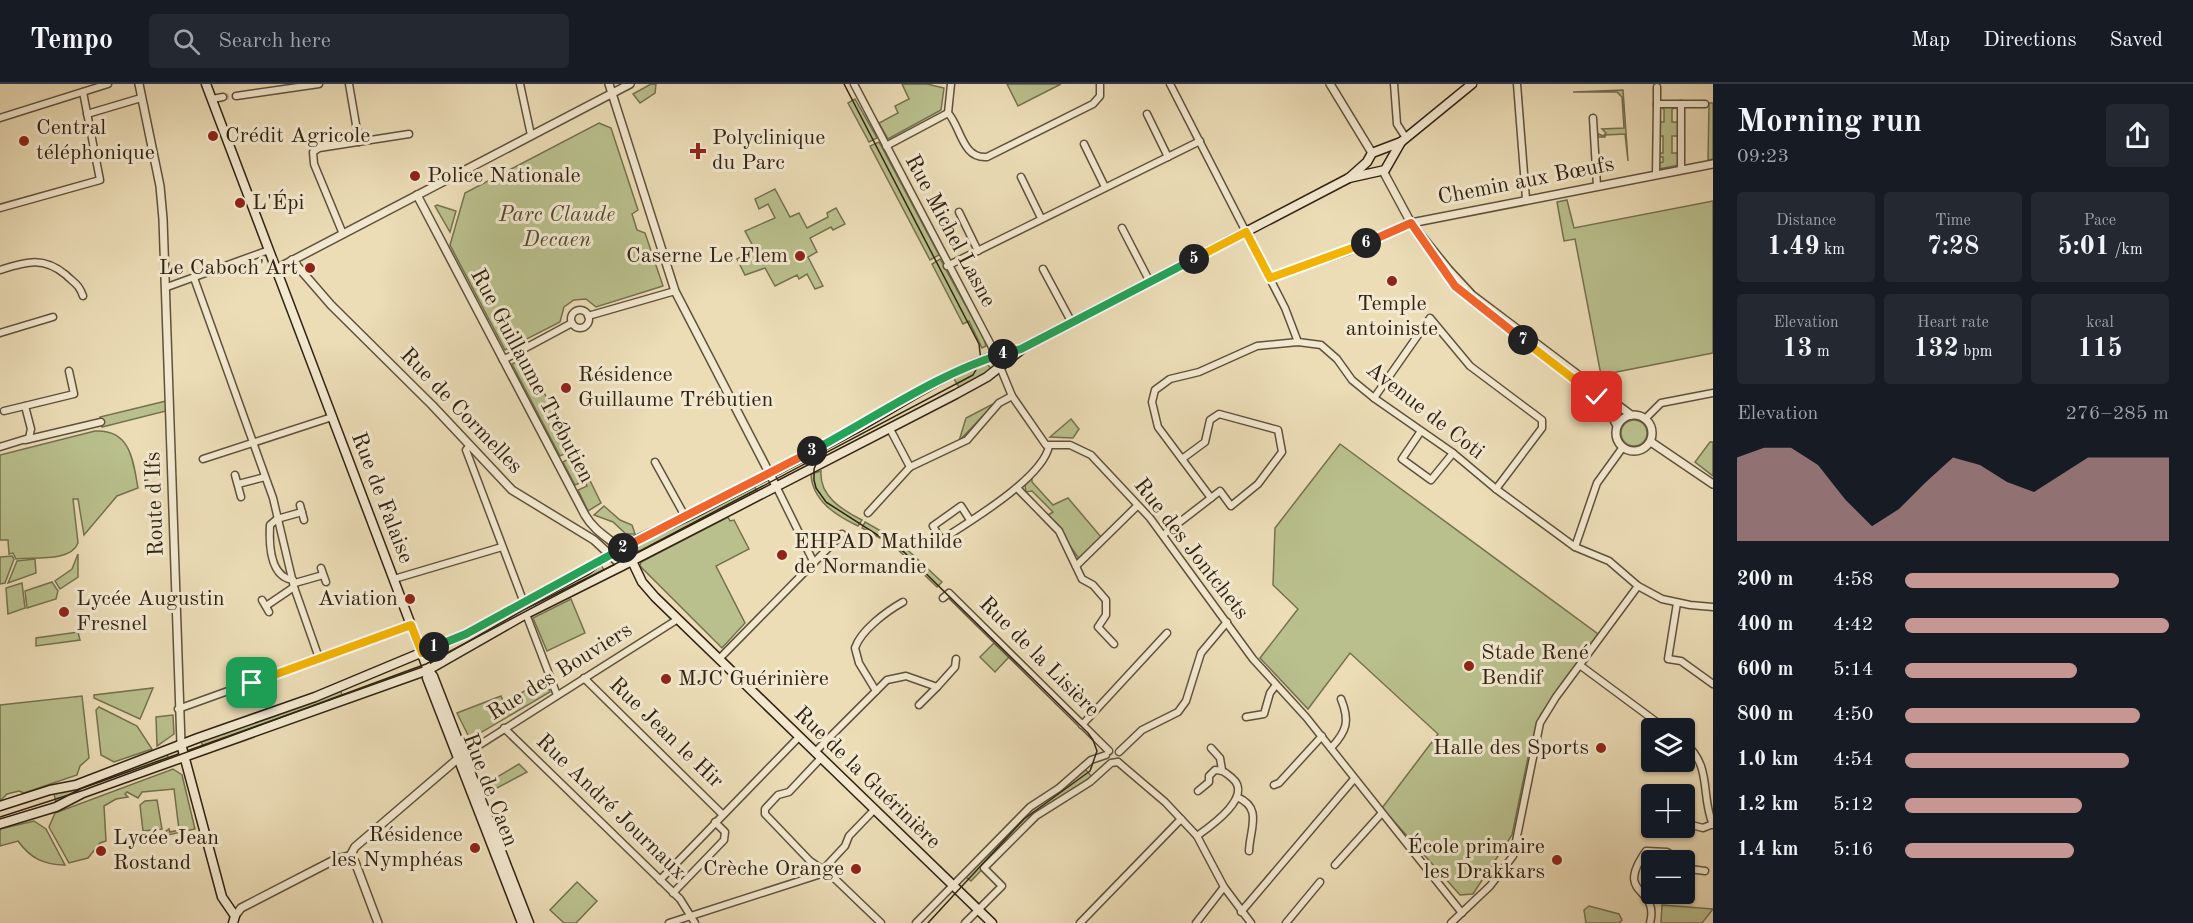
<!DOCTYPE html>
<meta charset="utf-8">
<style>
body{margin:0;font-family:"Old Standard TT",serif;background:#242831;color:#f1f3f6;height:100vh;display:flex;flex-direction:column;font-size:22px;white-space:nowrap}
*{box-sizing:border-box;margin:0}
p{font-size:20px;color:#9ea1a6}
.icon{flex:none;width:33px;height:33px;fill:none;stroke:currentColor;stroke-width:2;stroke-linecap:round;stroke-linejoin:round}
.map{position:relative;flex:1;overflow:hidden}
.panel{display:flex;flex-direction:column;background:#171b24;width:480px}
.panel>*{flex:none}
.buttons{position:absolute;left:1641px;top:634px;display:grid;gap:12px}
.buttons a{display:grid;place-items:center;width:54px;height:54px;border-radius:6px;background:#171b24;box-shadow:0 2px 4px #0004;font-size:30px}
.pin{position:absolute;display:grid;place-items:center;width:51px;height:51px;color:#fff;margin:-26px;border-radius:12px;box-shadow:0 3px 9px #0006}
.km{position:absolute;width:30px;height:30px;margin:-15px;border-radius:50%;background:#222;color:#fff;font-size:16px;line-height:30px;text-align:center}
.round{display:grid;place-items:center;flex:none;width:63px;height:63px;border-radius:6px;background:#242831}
.head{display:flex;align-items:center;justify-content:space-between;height:102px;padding:0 24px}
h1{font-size:33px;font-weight:700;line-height:45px}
.stats{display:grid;grid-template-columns:repeat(3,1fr);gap:9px;height:102px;padding:6px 24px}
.stats div{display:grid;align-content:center;border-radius:6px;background:#242831;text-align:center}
.stats b{font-size:26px;font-weight:700}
.stats small{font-size:16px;font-weight:400}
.stats p{font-size:16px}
.chart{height:168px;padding:12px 24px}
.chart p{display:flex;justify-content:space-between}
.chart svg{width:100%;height:108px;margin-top:6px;fill:#c59692;opacity:.7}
ul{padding:0 24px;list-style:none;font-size:20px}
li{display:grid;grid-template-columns:96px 72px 1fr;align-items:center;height:45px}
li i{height:15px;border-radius:8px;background:#c59692}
header{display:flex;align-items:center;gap:36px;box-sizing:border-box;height:84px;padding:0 30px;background:#171b24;border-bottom:2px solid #363941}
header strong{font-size:28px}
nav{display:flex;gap:33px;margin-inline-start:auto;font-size:21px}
.search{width:420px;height:54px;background:#242831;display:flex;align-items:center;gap:15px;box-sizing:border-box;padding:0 21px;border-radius:6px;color:#9ea1a6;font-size:22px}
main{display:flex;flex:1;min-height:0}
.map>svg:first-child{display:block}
.green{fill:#b9c08d;stroke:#747250;stroke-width:1.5}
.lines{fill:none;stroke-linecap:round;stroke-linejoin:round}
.minor-tunnel{stroke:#c6b896;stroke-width:6;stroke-dasharray:6 3;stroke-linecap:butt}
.minor-casing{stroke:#5f523c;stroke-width:9}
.tertiary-casing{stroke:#5f523c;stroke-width:10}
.secondary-casing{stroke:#302313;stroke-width:11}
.minor{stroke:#f3e9d0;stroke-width:6}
.tertiary{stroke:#f3e9d0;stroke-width:7}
.secondary{stroke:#f3e9d0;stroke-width:8}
.tram{stroke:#302313;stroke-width:1.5}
.split-1-casing{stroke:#fff;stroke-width:12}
.split-2-casing{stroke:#fff;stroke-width:12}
.split-3-casing{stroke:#fff;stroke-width:12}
.split-4-casing{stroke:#fff;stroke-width:12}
.split-5-casing{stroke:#fff;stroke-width:12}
.split-6-casing{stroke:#fff;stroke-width:12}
.split-7-casing{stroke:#fff;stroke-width:12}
.split-8-casing{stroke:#fff;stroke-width:12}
.split-1{stroke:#f5b400;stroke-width:8}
.split-2{stroke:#22a559;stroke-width:8}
.split-3{stroke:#f0652b;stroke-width:8}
.split-4{stroke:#22a559;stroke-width:8}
.split-5{stroke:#22a559;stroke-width:8}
.split-6{stroke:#f5b400;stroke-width:8}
.split-7{stroke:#f0652b;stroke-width:8}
.split-8{stroke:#f5b400;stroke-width:8}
.poi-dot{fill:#8f2418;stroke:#f3e9d0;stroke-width:2}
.labels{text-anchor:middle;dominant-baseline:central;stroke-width:6;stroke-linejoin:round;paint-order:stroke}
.poi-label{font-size:22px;fill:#302313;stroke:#f3e9d0;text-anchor:start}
.street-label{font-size:22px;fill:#302313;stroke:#f3e9d0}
.park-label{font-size:22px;font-style:italic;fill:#524a32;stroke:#f3e9d0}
</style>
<header>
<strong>Tempo</strong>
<div class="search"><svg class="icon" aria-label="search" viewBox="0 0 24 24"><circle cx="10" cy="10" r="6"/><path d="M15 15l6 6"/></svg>Search here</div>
<nav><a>Map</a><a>Directions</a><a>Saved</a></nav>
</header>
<main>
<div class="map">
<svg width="1713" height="839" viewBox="0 0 1713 839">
<rect width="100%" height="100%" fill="#ecddb7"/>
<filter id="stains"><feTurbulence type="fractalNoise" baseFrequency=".00333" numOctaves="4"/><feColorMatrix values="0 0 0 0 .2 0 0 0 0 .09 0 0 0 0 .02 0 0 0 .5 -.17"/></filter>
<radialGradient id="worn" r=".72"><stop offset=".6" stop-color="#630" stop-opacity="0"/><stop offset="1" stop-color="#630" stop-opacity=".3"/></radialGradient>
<g class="green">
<polygon points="651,0 656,0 655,9 640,19 633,10"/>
<polygon points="902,0 927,0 944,4 941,26 888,55 879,39 898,29 895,22 909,15"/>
<polygon points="1007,0 1061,0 1018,22"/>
<polygon points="1623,6 1628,77 1625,50 1605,51 1605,53 1597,53 1599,50 1603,52 1606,49 1602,45 1624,44 1622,13 1617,8 1573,8"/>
<polygon points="855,15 877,54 869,58 848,19"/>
<polygon points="1709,19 1713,19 1713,75 1708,76"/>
<polygon points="1659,22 1679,23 1672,25 1672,38 1679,38 1679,52 1672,52 1672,69 1679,69 1679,81 1659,85 1659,79 1663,78 1663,73 1659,73 1659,69 1663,69 1663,52 1659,52 1659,38 1664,38 1664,25"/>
<polygon points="599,39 611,44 638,126 632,130 637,146 645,149 663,202 596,223 586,215 574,216 564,223 560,238 505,266 450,161 465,109"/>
<polygon points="879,58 939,171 930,176 870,62"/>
<polygon points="775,105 790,133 799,129 807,144 828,133 827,129 836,124 845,140 833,146 831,143 810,154 817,168 808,173 823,202 815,205 807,190 799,195 797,191 775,202 765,184 745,191 737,175 755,166 745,147 775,134 768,120 759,125 755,115"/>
<polygon points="1567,116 1574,144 1713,117 1713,269 1601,291 1575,155 1564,157 1557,118"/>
<polygon points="437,121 456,127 450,148 435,122"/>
<polygon points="940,175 984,255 986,262 982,264 969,237 963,240 932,180"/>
<polygon points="525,273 574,365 560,372 512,280"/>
<polygon points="985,279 990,283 990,288 960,305 953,293"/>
<polygon points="166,317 166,327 102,343 100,333"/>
<polygon points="995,319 959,357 966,334"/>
<polygon points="1071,335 1079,345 1073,354 1050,353"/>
<circle cx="1634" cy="349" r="13"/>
<path d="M95 347C131 345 133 377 138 404L117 412 84 451 78 415H73L78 459C71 478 34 473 16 475L13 469 9 470 8 456H0V371Z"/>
<polygon points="1710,358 1713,358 1713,392 1695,378"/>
<polygon points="1340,360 1598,550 1541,630 1531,659 1512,751 1473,810 1460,811 1382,724 1438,650 1350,569 1308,625 1260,574 1298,525 1273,501 1275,444"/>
<polygon points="577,370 601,419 588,427 578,406 587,402 584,397 575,401 563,378"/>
<path d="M821 387C819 412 842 426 862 436L858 442C837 432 812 417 811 390Z"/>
<polygon points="1032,394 1032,398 1053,421 1068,414 1101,453 1080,476 1048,431 1053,428 1032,407 1026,408 1025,401"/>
<polygon points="752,399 758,408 650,462 640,470 634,460"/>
<polygon points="604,422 620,436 632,441 635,450 626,450 613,438 594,431"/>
<polygon points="728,433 730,437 734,436 749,465 716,482 745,539 722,564 640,482 641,478"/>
<polygon points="865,438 897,456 942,498 937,503 894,462 862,444"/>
<polygon points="78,470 78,493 60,505 55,497 72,485"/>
<polygon points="12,472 14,475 5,499 0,500 0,473"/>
<polygon points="35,475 36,489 8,499 17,477"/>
<polygon points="600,479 605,488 500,545 495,536"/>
<polygon points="52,498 58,507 56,515 27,524 25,507"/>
<polygon points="22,499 25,524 8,530 6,504"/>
<polygon points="571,515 585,549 547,567 533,534"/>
<polygon points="78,548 80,556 36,562 36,554"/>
<polygon points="994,559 1009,573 995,588 980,573"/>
<polygon points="545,595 550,608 470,655 457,629 501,612 504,619"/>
<polygon points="339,603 343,613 204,665 200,655"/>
<polygon points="153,604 140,635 94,614 94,611"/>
<polygon points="82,612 89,674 80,682 77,691 24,709 19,707 7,710 0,717 0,621"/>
<polygon points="99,623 137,642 152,665 114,678 101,671 96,626"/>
<polygon points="173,631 174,650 157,662 156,633"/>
<polygon points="166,668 170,678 57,721 53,707"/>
<polygon points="519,680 527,688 495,705 492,696"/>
<polygon points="173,685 182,691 195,745 168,751 166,747 169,745 170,748 179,746 174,705 142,708 138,714 127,708 125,710 128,713 116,715 104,722 106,757 100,759 88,774 69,779 49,743 55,729"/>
<polygon points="1085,685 1092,693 1022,744 971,797 964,792 1028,729"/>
<polygon points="157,716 162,745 143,747 140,721 145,717"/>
<path d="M34 737 46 745 65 781C44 781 30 774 18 757L0 762V745Z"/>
<polygon points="577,798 597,817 576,839 564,839 550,826"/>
<polygon points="1662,821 1713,825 1702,839 1661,839"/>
<polygon points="1589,822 1619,830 1622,836 1619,839 1586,839 1584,826"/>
</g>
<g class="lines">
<polyline class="minor-tunnel" points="223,13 236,12"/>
<g class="minor-casing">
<g id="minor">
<polyline points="349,0 359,58"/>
<polyline points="520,0 531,51"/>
<polyline points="854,0 991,261 1012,312 1046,361 1070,361 1091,371 1150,434 1253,575 1306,633 1462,829"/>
<polyline points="1170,0 1285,224 1298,258"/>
<polyline points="1394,0 1397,40 1406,54"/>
<polyline points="1517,0 1526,115"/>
<polyline points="236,12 319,0"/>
<polyline points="212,15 223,13"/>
<polyline points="1657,20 1657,3"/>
<polyline points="1681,20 1705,20"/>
<polyline points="948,29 951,0"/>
<polyline points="87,30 141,14"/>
<polyline points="1147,30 1168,73"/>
<polyline points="0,34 108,0"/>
<polyline points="1593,34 1597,102"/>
<polyline points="1084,60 1105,103"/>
<path d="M886 62 948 29C961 43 962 75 987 73L1093 20 1100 12V0"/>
<polyline points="1656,91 1657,20 1681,20 1681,86"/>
<polyline points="1021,93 1041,134"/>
<polyline points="0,124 100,96 83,8"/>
<polyline points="959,128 978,167"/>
<polyline points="1122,144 1150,198"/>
<polyline points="343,150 314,80 313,68 319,64 409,50"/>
<polyline points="947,182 1200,57"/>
<polyline points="1043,185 1072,239"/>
<path d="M0 186C26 178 43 172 66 191 74 199 79 200 83 212"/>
<polyline points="194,194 273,414 294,503 319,574"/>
<polyline points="1270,194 1349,167 1411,139"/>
<polyline points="167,203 269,166"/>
<circle cx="580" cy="235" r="9"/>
<polyline points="588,232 675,207"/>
<polyline points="0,249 53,233"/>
<polyline points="503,276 572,239"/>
<polyline points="1374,314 1430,234 1470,282 1542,336 1542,344 1496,405"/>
<polyline points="4,327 74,310 69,287"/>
<polyline points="1645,335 1661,319 1713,309"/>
<polyline points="890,345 910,383"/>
<polyline points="1421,347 1402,375 1431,396 1453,369"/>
<polyline points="25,356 101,338"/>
<polyline points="470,361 466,366 524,519"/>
<polyline points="0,363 29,354 31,345 25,322"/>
<polyline points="203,375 332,333"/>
<polyline points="655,378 686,434"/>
<polyline points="235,391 241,413"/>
<polyline points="238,400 265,393"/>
<polyline points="776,402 814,479"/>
<polyline points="1017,404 1059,447 1082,495 1093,501 1106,516 1106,531 1098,543 1114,560"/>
<polyline points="1211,414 1158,343 1152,318 1155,306 1170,295 1199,288 1257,262 1298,258 1321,261 1337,275 1352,296 1374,314 1453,369 1496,405 1575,463 1609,477 1638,502 1662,515 1690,521 1713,523"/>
<polyline points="300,421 304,436"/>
<polyline points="868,429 910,383 967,356 999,319 1012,312"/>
<path d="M970 436 961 422 933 442 941 456C969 438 1043 394 1049 362"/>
<polyline points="1163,451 1220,407 1231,422 1258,400 1282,368 1278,346 1219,330 1210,336 1205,358 1182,375"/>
<polyline points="1575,463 1597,399 1623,363"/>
<polyline points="1076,482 1136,423"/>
<polyline points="321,484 326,498"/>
<polyline points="394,495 502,463"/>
<path d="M293 496C270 493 269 460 270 441L277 435 302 428"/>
<polyline points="295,499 323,491"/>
<polyline points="943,514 949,509 1109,667"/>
<polyline points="262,516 269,528"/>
<polyline points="1677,519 1668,575 1681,577 1713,600"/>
<polyline points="266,522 294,503"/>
<polyline points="526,530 557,611"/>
<polyline points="719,575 842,450"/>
<polyline points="1581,582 1666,645"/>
<polyline points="584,594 722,730"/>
<path d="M876 607 859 579 855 564C861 546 887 527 903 518"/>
<polyline points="919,621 937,603"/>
<polyline points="178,625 411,541"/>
<polyline points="1246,633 1264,630 1270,609 1276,601"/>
<polyline points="1082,641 1167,549"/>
<polyline points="504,644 680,815 695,839"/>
<path d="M1684 658C1713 683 1700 710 1713 741"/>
<polyline points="1211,664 1220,674 1222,686"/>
<path d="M1331 664C1347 647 1350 637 1341 615"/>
<polyline points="815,668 887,596 906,592 937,603 955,583 956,575"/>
<polyline points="1119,668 1142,646 1178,628 1186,617 1201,569 1227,538"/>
<polyline points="462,672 678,535"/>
<polyline points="821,674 789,708 778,711 765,725 765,730 810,777 832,792 881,839"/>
<polyline points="1118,678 1165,718 1197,752 1224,803 1251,839"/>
<polyline points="1274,701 1279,699 1322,652"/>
<path d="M1237 713C1263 724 1250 744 1249 767"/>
<polyline points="1684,739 1703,744 1713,740"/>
<path d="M1197 752C1211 742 1254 712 1232 694 1226 689 1223 686 1215 686L1209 692V698L1198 707"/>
<polyline points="1335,781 1381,730"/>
<polyline points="1684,781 1690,785 1705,787"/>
<polyline points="660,796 799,653"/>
<polyline points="673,809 724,756 725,748 715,738"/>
<polyline points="1241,828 1354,695"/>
<polyline points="669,839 818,791 845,762 849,752 874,726"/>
<polyline points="916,839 1030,723 1059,704 1091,676 1106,671"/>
<polyline points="965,839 1002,802 984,784 1036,732 1090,698 1111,679 1118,678"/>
<polyline points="1080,839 1181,735"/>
<polyline points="1196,839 1224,803"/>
<polyline points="1286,839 1320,798"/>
<polyline points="1451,839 1490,802 1513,772 1540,639 1556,613 1638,502"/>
<path d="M1650 839C1660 801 1613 814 1646 767L1667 768 1680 777"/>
</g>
</g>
<g class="tertiary-casing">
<g id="tertiary">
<polyline points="139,0 160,102 163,135 181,660"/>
<polyline points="609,0 675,207 776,402"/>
<polyline points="1330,0 1372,69"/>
<polyline points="1383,87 1411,139 1448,185 1472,211 1631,331"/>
<path d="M417 111 585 431C597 452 619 458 632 477"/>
<polyline points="1411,139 1713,80"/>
<polyline points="292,176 331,221 432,321 512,406 594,456 622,482"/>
<polyline points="1442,184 1455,202 1476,219"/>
<polyline points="276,185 630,0"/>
<polyline points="1596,312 1609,326 1617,342"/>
<circle cx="1634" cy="349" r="18"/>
<polyline points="1651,358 1713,400"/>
<polyline points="350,772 355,763 461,672"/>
<polyline points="350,772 355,778 378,839"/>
<polyline points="235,832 241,824 336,775 350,772"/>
</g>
</g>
<g class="secondary-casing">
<g id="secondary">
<polyline points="206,0 428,586 433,592 529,839"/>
<polyline points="1349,94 1385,86 1401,58"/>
<polyline points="632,477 642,498 655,513 992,839"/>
<polyline points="428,586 427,594 522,839"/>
<polyline points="181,660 222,813 235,832 233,839"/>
<path d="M0 722 50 706 76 701 198 654 315 613 466 550 587 486C621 459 665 445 704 424 753 398 804 373 853 346 907 317 960 277 1021 265L1349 94 1367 78 1372 69 1401 58 1472 0"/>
<polyline points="0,740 56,723 83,709 428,586 526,530 622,482 956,310 987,293 1021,266"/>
</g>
</g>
<use href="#minor" class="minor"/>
<use href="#tertiary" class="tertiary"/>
<use href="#secondary" class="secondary"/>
<g class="tram">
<polyline points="820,371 814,385 814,396 816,404 826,418 904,468 1088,649 1093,656 1097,667 1090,687 1024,735 928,839"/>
<polyline points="0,733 84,706 426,580 973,291 981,277 979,260 844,0"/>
</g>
</g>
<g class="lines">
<g class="split-1-casing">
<polyline id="split-1" points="252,599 411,541 422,569 434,563"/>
</g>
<g class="split-2-casing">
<polyline id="split-2" points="434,563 466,550 623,464"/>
</g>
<g class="split-3-casing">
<polyline id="split-3" points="623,464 812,367"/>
</g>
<g class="split-4-casing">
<path id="split-4" d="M812 367C871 336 940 288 1003 270"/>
</g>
<g class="split-5-casing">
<polyline id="split-5" points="1003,270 1021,265 1194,175"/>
</g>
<g class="split-6-casing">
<polyline id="split-6" points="1194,175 1246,148 1270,194 1366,159"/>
</g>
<g class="split-7-casing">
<polyline id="split-7" points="1366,159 1411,139 1455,202 1523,256"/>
</g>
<g class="split-8-casing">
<polyline id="split-8" points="1523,256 1597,313"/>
</g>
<use href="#split-1" class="split-1"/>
<use href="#split-2" class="split-2"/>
<use href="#split-3" class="split-3"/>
<use href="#split-4" class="split-4"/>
<use href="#split-5" class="split-5"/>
<use href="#split-6" class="split-6"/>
<use href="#split-7" class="split-7"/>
<use href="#split-8" class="split-8"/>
</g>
<g class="poi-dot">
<circle cx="213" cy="52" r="6"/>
<circle cx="24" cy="57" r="6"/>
<path d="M695 58h6v6h6v6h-6v6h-6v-6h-6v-6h6z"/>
<circle cx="415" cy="92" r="6"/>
<circle cx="240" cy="119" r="6"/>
<circle cx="800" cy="172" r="6"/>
<circle cx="310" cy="184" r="6"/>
<circle cx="1392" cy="197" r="6"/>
<circle cx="566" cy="304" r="6"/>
<circle cx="782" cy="471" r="6"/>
<circle cx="410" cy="515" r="6"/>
<circle cx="64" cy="528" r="6"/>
<circle cx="1469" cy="582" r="6"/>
<circle cx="666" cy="595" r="6"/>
<circle cx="1601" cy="664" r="6"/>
<circle cx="475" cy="764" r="6"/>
<circle cx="101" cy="767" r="6"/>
<circle cx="1557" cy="776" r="6"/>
<circle cx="856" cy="785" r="6"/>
</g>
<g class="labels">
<g class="poi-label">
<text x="36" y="44">Central<tspan x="36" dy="25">téléphonique</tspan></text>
<text x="225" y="52">Crédit Agricole</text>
<text x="712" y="54">Polyclinique<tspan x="712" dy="25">du Parc</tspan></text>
<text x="427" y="92">Police Nationale</text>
<text x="252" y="119">L'Épi</text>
<text x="788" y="172" text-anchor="end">Caserne Le Flem</text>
<text x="298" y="184" text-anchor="end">Le Caboch'Art</text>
<text x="1392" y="220" text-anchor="middle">Temple<tspan x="1392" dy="25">antoiniste</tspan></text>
<text x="578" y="291">Résidence<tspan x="578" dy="25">Guillaume Trébutien</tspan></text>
<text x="794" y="458">EHPAD Mathilde<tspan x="794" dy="25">de Normandie</tspan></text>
<text x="76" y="515">Lycée Augustin<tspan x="76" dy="25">Fresnel</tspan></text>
<text x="398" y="515" text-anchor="end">Aviation</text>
<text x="1481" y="569">Stade René<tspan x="1481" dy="25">Bendif</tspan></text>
<text x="678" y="595">MJC Guérinière</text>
<text x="1589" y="664" text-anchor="end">Halle des Sports</text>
<text x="463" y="751" text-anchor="end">Résidence<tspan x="463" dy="25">les Nymphéas</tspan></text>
<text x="113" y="754">Lycée Jean<tspan x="113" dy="25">Rostand</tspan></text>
<text x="1545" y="763" text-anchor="end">École primaire<tspan x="1545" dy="25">les Drakkars</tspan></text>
<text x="844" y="785" text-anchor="end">Crèche Orange</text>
</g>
<g class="street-label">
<text transform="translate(1526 97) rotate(-11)">Chemin aux Bœufs</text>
<text transform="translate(950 147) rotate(62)">Rue Michel Lasne</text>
<text transform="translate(532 292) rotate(62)">Rue Guillaume Trébutien</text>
<text transform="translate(461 327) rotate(46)">Rue de Cormelles</text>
<text transform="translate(1425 327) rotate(38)">Avenue de Coti</text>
<text transform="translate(382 414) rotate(69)">Rue de Falaise</text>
<text transform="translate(155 420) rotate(-92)">Route d'Ifs</text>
<text transform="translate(1191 465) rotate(52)">Rue des Jontchets</text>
<text transform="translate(1039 573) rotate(45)">Rue de la Lisière</text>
<text transform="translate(560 588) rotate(-32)">Rue des Bouviers</text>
<text transform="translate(666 649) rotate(44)">Rue Jean le Hir</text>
<text transform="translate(867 694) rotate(44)">Rue de la Guérinière</text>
<text transform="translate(490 706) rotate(69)">Rue de Caen</text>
<text transform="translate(611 723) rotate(44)">Rue André Journaux</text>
</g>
<g class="park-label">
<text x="557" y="131">Parc Claude<tspan x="557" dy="25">Decaen</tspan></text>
</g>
</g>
<rect width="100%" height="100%" filter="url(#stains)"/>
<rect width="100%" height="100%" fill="url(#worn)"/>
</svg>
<div class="buttons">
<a><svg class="icon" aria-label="layers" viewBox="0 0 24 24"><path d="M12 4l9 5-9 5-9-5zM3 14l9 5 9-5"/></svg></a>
<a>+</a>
<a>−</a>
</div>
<div class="pin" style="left:252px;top:599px;background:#1e9e55"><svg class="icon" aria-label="arrive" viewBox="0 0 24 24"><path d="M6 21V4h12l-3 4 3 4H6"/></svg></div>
<div class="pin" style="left:1597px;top:313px;background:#d93025"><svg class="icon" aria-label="check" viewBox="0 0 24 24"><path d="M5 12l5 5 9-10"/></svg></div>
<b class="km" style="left:434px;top:563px">1</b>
<b class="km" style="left:623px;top:464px">2</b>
<b class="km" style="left:812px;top:367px">3</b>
<b class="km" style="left:1003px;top:270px">4</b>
<b class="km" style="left:1194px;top:175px">5</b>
<b class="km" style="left:1366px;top:159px">6</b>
<b class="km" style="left:1523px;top:256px">7</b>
</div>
<section class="panel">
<div class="head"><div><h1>Morning run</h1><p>09:23</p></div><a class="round"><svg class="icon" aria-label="share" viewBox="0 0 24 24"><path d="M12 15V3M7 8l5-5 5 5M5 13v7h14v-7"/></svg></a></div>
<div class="stats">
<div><p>Distance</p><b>1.49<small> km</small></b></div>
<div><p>Time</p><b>7:28</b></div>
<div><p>Pace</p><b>5:01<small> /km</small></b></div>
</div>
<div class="stats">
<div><p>Elevation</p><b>13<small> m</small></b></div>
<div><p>Heart rate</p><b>132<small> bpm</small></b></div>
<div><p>kcal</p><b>115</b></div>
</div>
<div class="chart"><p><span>Elevation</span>276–285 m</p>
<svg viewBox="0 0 160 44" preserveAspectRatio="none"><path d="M0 44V10L10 6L20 6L30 13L40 27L50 38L60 31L70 20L80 10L90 13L100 20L110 24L120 17L130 10L140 10L150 10L160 10V44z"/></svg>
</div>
<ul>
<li><b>200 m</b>4:58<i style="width:81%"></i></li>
<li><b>400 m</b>4:42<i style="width:100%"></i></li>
<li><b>600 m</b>5:14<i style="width:65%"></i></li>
<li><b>800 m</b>4:50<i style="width:89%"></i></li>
<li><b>1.0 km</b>4:54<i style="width:85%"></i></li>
<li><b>1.2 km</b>5:12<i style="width:67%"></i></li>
<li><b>1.4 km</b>5:16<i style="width:64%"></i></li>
</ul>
</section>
</main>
